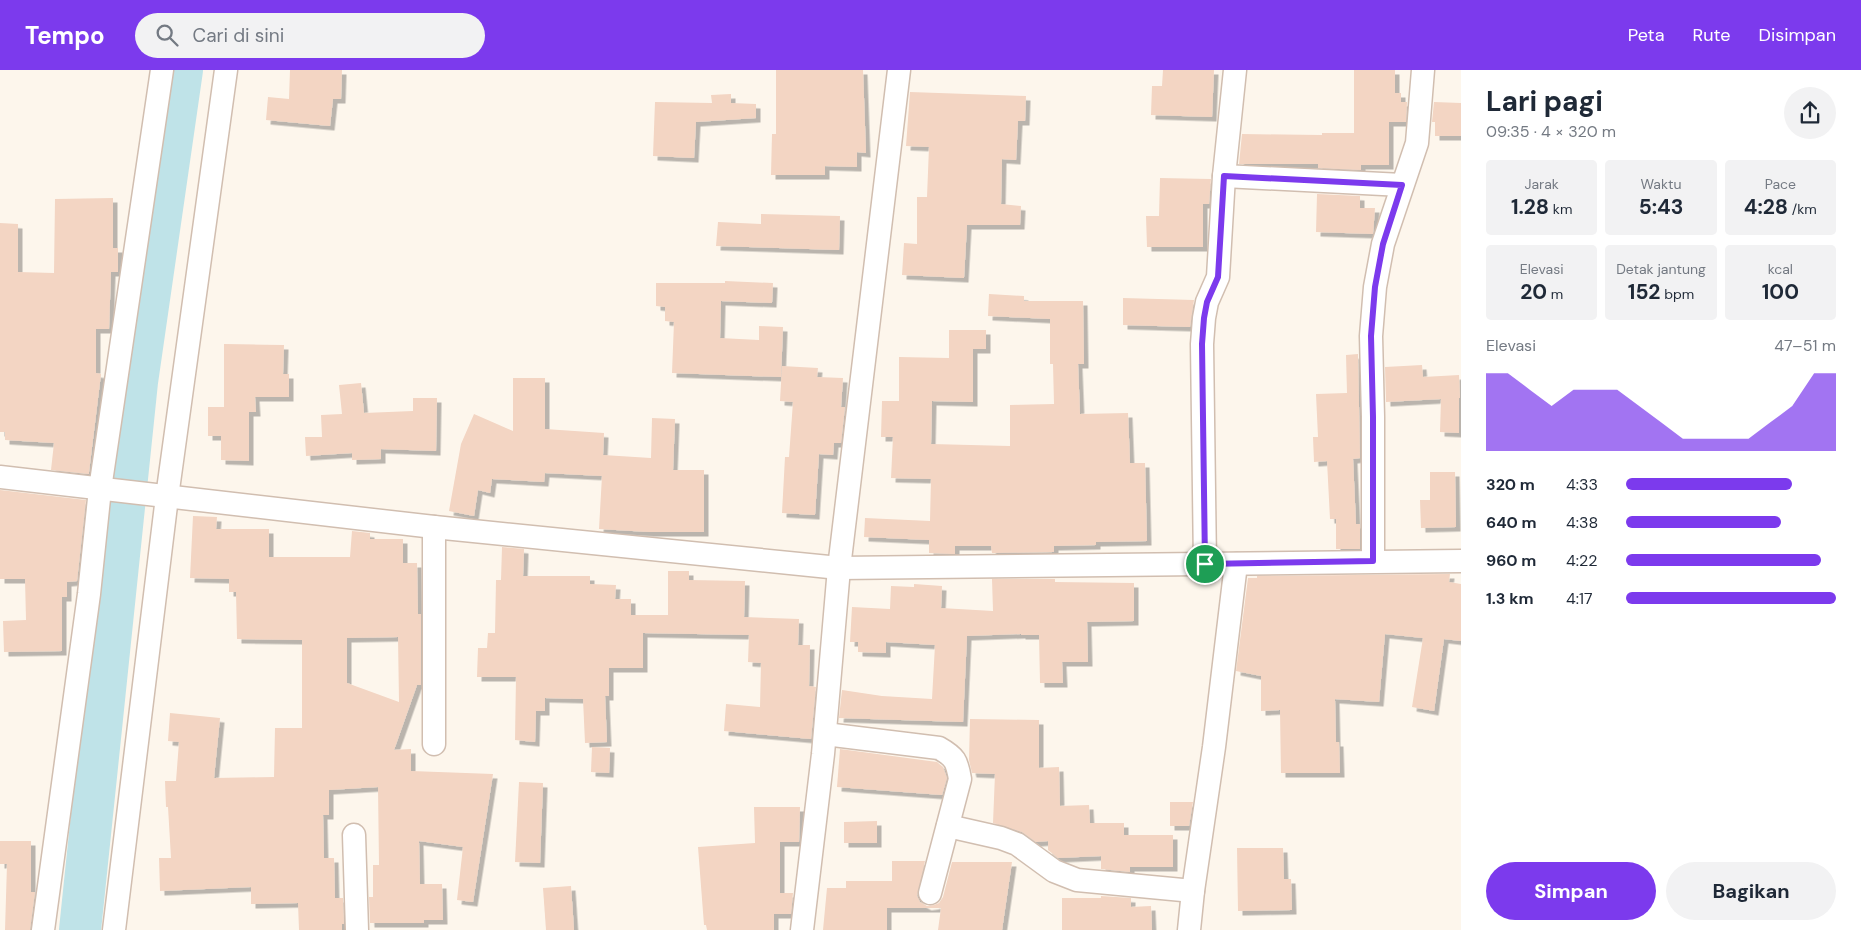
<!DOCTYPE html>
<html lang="id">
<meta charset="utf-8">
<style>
body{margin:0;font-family:"DM Sans",sans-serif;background:#f2f2f3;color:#1f2937;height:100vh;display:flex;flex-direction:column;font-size:19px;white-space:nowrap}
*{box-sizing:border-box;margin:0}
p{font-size:16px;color:#747a83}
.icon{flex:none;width:28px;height:28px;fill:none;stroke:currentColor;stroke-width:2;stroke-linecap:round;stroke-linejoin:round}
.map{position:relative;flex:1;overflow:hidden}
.sheet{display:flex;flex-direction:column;background:#fff;width:400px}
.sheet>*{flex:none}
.pin{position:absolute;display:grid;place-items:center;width:42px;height:42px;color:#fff;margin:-21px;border:2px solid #fff;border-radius:50%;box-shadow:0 1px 5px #0007}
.round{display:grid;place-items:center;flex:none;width:52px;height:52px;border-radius:26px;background:#f2f2f3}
.summary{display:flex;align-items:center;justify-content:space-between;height:85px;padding:0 25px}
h1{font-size:28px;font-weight:700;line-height:38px}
.figures{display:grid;grid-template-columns:repeat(3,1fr);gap:8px;height:85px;padding:5px 25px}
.figures div{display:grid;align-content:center;border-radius:5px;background:#f2f2f3;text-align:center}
.figures b{font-size:21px;font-weight:700}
.figures small{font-size:14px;font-weight:400}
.figures p{font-size:14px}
.chart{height:140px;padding:10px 25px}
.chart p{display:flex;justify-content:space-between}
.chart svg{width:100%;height:90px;margin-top:5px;fill:#7c3aed;opacity:.7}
.primary-button{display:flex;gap:10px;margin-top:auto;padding:10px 25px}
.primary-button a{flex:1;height:58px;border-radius:30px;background:#7c3aed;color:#fff;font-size:20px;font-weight:700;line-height:58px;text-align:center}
.primary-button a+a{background:#f2f2f3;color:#1f2937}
ul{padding:0 25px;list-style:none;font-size:16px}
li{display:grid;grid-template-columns:80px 60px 1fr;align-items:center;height:38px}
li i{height:12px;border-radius:6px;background:#7c3aed}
header{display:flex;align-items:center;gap:30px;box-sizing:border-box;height:70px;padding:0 25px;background:#7c3aed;color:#fff}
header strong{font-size:24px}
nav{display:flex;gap:28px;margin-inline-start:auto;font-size:18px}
.search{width:350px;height:45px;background:#f2f2f3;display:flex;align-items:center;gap:12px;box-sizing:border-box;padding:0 18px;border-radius:28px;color:#747a83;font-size:19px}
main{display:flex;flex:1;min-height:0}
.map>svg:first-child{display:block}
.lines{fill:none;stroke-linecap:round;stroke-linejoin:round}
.river{stroke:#bfe3e8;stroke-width:42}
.building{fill:#f3d5c3;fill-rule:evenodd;filter:url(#shadow)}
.minor-casing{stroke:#d1beb0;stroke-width:25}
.minor{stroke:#fff;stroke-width:22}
.route-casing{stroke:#fff;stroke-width:10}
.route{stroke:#7c3aed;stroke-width:6}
</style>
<header>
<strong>Tempo</strong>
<div class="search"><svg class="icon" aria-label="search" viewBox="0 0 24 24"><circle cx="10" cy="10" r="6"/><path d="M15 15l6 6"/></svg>Cari di sini</div>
<nav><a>Peta</a><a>Rute</a><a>Disimpan</a></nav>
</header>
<main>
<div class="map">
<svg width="1461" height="860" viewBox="0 0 1461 860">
<defs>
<filter id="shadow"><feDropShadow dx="4.5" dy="4.5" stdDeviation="0" flood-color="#0004"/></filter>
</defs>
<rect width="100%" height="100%" fill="#fdf6ec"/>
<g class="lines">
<polyline class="river" points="80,860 137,312 182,0"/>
</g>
<g class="building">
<polygon points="290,0 342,0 341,29 333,29 330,56 266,50 268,27 289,29"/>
<polygon points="776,0 863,0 866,83 857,82 857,97 825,96 825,105 771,105 772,64 776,64"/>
<polygon points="1163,0 1214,0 1212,47 1151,45 1152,16 1162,16"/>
<polygon points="1354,0 1395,0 1395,23 1401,23 1401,32 1407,32 1406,52 1389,52 1389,95 1361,95 1361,100 1318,98 1318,94 1239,94 1242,64 1322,65 1322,63 1354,63"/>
<polygon points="910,22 1026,26 1025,51 1018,51 1016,90 1002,89 1001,134 1021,136 1020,155 967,155 964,208 902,205 904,173 917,174 917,127 927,127 929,77 906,76"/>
<polygon points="731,24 731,33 756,34 756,48 696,52 694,88 653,86 655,32 712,33 711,25"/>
<polygon points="1434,32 1461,33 1461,66 1435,66 1435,52 1432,52"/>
<polygon points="1160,108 1211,109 1209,134 1203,134 1203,177 1147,177 1146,146 1159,146"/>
<polygon points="1317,124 1360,126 1360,138 1375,138 1373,164 1316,162"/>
<polygon points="113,128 113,178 118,178 118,202 111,202 109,259 96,259 96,303 101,304 89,402 89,404 51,400 54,373 5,370 5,362 0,362 0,153 18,154 18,202 54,203 55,129"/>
<polygon points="761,144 840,146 839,180 716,176 718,152 761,154"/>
<polygon points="725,211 773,213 772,233 721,231 720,268 759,270 759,256 783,257 781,307 672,303 674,252 665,251 665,237 656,236 656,213 725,213"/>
<polygon points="989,224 1024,226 1024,231 1083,231 1084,294 1078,294 1080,344 1128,343 1130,393 1145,393 1147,471 1096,472 1096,475 1054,476 1054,482 992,483 991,476 955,476 955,484 953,484 929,483 929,470 864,467 865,448 930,451 931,409 891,408 893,367 881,367 882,331 899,331 899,287 949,288 949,260 986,260 986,279 973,279 973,332 932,331 931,374 1010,376 1010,335 1054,334 1053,294 1050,294 1050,249 988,246"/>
<polygon points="1123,228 1194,230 1190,257 1123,255"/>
<polygon points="224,274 284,275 283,304 289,304 289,327 255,327 256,342 249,342 249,391 221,390 221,366 208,366 208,337 224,337"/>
<polygon points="1358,284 1360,388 1353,389 1356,454 1360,454 1360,479 1336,479 1336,449 1330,449 1327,391 1314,392 1313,367 1318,367 1316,324 1347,323 1346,285"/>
<polygon points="1422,295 1423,307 1459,305 1460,328 1459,328 1459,363 1440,362 1441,329 1386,332 1385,297"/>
<polygon points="782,296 818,298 817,307 843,308 841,337 845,337 841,373 834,373 833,385 819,384 815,445 782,443 785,387 789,387 793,332 780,331"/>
<polygon points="513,308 545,308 545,359 604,363 603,385 651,388 652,348 675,349 673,400 704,400 704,462 649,462 599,459 602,406 545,403 544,412 492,409 490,423 478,420 474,446 449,441 461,374 474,344 513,361"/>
<polygon points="361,313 364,343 413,341 413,328 437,328 436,381 381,379 381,389 352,390 352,383 306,386 305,367 322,367 321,345 342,344 339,315"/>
<polygon points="1430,402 1455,402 1456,457 1421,458 1420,430 1430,430"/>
<polygon points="0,420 86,430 77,511 67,512 67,527 62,527 62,581 4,582 3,551 26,550 25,509 0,509"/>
<path d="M193 446 217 447 216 459H269V487H350L352 461 370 463V469H403V493H417L418 544H421V615H417L394 680 411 679V701L493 704 473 832 457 830 463 777 419 771 420 814H442L443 850H424V853H370L369 827H373V795H379L378 717 329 720V745H323L324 788H334L335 828H343L344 854H342V860H299L298 833 251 834V817L160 821 159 788H171L168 737H166L165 711H176L179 672 168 671 170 643 220 648 214 708 274 707 275 658H302V570L237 569 236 522H229V509L190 508ZM398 567 399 632 347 613V568Z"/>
<polygon points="502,477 524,479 523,506 590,506 590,514 616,515 615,529 631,529 631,545 668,545 668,501 689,501 689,510 745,511 744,547 799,549 798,575 810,575 809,616 816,617 811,669 724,661 726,634 760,637 761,593 748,592 749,565 643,563 643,598 609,598 609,626 605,626 607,672 585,673 583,629 545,628 545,641 536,641 535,672 515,670 516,607 477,607 478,578 487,578 488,563 495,563 496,510 501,510"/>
<polygon points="1450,504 1449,512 1461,514 1461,571 1444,569 1434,641 1412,637 1423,568 1385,564 1379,632 1335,629 1336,672 1339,672 1340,703 1281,703 1280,640 1261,641 1261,606 1236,601 1248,508 1257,508 1257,506"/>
<polygon points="992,509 1055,509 1055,512 1134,513 1134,551 1087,552 1088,592 1062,592 1063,613 1040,613 1039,565 1021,565 1021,564 967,566 963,652 839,648 842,620 882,626 932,629 935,575 886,572 886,583 858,582 858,572 850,572 852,537 890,539 891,516 914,517 914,514 942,516 941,538 993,541"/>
<polygon points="970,649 1039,650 1039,698 1059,697 1060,736 1089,735 1090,753 1124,753 1124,765 1173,765 1173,797 1130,797 1130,802 1101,799 1101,786 1058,788 1048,780 1048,771 1036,772 1022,762 993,753 995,704 972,703 969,690"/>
<polygon points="592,677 610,678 609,703 591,702"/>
<polygon points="840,679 937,692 943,697 947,708 942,725 837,717"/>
<polygon points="519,712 543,713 540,793 515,792"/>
<polygon points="1170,732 1193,732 1189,756 1170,756"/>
<polygon points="754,737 800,737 799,772 780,772 780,823 793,823 791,844 774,844 774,860 707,860 706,855 704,855 698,777 755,773"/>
<polygon points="877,751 877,773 844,773 844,752"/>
<polygon points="0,771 31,771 31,822 35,822 30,860 5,860 7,794 0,794"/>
<polygon points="1237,778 1283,778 1284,809 1291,809 1292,840 1238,841"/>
<polygon points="892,791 925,791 917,826 920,832 927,836 934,835 939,833 943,827 952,792 1012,792 1002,860 938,860 941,838 887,838 887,860 823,860 827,818 846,818 846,811 892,811"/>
<polygon points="571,816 574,860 546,860 543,818"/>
<polygon points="1101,826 1131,828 1131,837 1151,836 1152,860 1062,860 1062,828 1101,828"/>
</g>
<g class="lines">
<g class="minor-casing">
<g id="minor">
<polyline points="1224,106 1402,115"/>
<polyline points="0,407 434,457 839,498 1461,491"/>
<polyline points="1373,491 1373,347 1371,266 1375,217 1383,174 1417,73 1423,0"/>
<polyline points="1205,495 1202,274 1204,248 1207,232 1218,207 1224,106 1235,0"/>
<path d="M825 664 939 678C955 687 957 691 960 709L930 823"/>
<polyline points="434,674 434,457"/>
<polyline points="948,756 1001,768 1017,774 1054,801 1077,810 1193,821"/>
<polyline points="354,765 357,860"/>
<polyline points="43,860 89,524 100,419 162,0"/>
<polyline points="114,860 167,427 226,0"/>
<polyline points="802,860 823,684 839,498 899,0"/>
<polyline points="1189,860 1193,821 1214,677 1236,494"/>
</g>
</g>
<use href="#minor" class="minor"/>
</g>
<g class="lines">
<g class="route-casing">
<polygon id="route" points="1224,106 1402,115 1383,174 1375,217 1371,266 1373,347 1373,491 1205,494 1202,274 1204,248 1207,232 1218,207"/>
</g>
<use href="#route" class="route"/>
</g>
</svg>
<div class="pin" style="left:1205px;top:494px;background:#1e9e55"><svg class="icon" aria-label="arrive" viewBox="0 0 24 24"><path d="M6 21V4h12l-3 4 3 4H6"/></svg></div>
</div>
<section class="sheet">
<div class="summary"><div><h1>Lari pagi</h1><p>09:35 · 4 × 320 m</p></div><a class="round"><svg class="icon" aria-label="share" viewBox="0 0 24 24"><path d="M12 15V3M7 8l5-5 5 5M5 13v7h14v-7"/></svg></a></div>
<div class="figures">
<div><p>Jarak</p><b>1.28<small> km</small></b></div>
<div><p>Waktu</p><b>5:43</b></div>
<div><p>Pace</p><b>4:28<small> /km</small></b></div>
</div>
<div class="figures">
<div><p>Elevasi</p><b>20<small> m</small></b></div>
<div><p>Detak jantung</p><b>152<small> bpm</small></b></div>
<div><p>kcal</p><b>100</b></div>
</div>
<div class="chart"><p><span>Elevasi</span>47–51 m</p>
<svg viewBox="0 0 160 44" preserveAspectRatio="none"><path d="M0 44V6L10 6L20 14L30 22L40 14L50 14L60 14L70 22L80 30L90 38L100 38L110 38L120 38L130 30L140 22L150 6L160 6V44z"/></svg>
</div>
<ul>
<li><b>320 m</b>4:33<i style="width:79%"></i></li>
<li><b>640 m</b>4:38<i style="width:74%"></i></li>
<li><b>960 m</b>4:22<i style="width:93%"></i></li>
<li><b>1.3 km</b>4:17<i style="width:100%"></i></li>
</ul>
<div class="primary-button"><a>Simpan</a><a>Bagikan</a></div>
</section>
</main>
